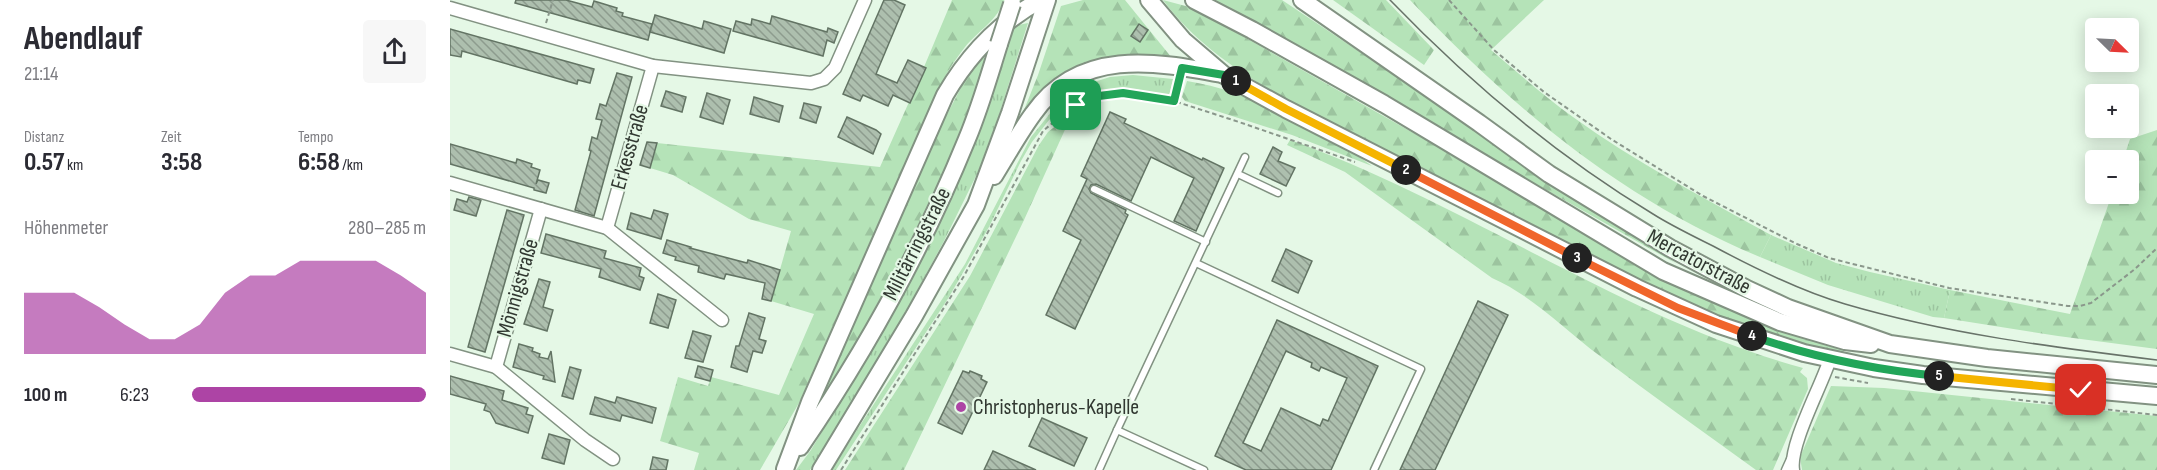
<!DOCTYPE html>
<html lang="de">
<meta charset="utf-8">
<style>
body{margin:0;font-family:"Sofia Sans Condensed",sans-serif;background:#f7f7f7;color:#2b2b33;height:100vh;display:flex;flex-direction:column;font-size:22px;white-space:nowrap}
*{box-sizing:border-box;margin:0}
p{font-size:20px;color:#7c7c81}
.icon{flex:none;width:33px;height:33px;fill:none;stroke:currentColor;stroke-width:2;stroke-linecap:round;stroke-linejoin:round}
.map{position:relative;flex:1;overflow:hidden}
.sheet{display:flex;flex-direction:column;background:#fff;width:450px}
.sheet>*{flex:none}
.needle{width:39px;rotate:114deg}
.controls{position:absolute;left:1635px;top:18px;display:grid;gap:12px}
.controls a{display:grid;place-items:center;width:54px;height:54px;border-radius:6px;background:#fff;box-shadow:0 3px 15px #0003;font-size:30px}
.pin{position:absolute;display:grid;place-items:center;width:51px;height:51px;color:#fff;margin:-26px;border-radius:12px;box-shadow:0 3px 9px #0006}
.km{position:absolute;width:30px;height:30px;margin:-15px;border-radius:50%;background:#222;color:#fff;font-size:16px;line-height:30px;text-align:center}
.round{display:grid;place-items:center;flex:none;width:63px;height:63px;border-radius:6px;background:#f7f7f7}
.summary{display:flex;align-items:center;justify-content:space-between;height:102px;padding:0 24px}
h1{font-size:33px;font-weight:700;line-height:45px}
.figures{display:grid;grid-template-columns:repeat(3,1fr);gap:9px;height:102px;padding:6px 24px}
.figures div{display:grid;align-content:center}
.figures b{font-size:26px;font-weight:700}
.figures small{font-size:16px;font-weight:400}
.figures p{font-size:16px}
.chart{height:168px;padding:12px 24px}
.chart p{display:flex;justify-content:space-between}
.chart svg{width:100%;height:108px;margin-top:6px;fill:#ad44a5;opacity:.7}
ul{padding:0 24px;list-style:none;font-size:20px}
li{display:grid;grid-template-columns:96px 72px 1fr;align-items:center;height:45px}
li i{height:15px;border-radius:8px;background:#ad44a5}
main{display:flex;flex:1;min-height:0}
.map>svg:first-child{display:block}
.grass{fill:url(#grass-tufts)}
.forest{fill:url(#forest-firs)}
.building{fill:url(#building-back-hatch);stroke:#637464;stroke-width:1.5;fill-rule:evenodd}
.lines{fill:none;stroke-linecap:round;stroke-linejoin:round}
.lane-casing{stroke:#829282;stroke-width:9}
.street-casing{stroke:#829282;stroke-width:15}
.secondary-casing{stroke:#829282;stroke-width:20}
.path{stroke:#8a978b;stroke-width:2;stroke-dasharray:4.5 3;stroke-linecap:butt}
.lane{stroke:#fff;stroke-width:6}
.street{stroke:#fff;stroke-width:12}
.secondary{stroke:#fff;stroke-width:16}
.tram{stroke:#687369;stroke-width:1.5}
.secondary-bridge-casing{stroke:#829282;stroke-width:20;stroke-linecap:butt}
.secondary-bridge{stroke:#fff;stroke-width:16}
.split-1-casing{stroke:#fff;stroke-width:12}
.split-2-casing{stroke:#fff;stroke-width:12}
.split-3-casing{stroke:#fff;stroke-width:12}
.split-4-casing{stroke:#fff;stroke-width:12}
.split-5-casing{stroke:#fff;stroke-width:12}
.split-6-casing{stroke:#fff;stroke-width:12}
.split-1{stroke:#22a559;stroke-width:8}
.split-2{stroke:#f5b400;stroke-width:8}
.split-3{stroke:#f0652b;stroke-width:8}
.split-4{stroke:#f0652b;stroke-width:8}
.split-5{stroke:#22a559;stroke-width:8}
.split-6{stroke:#f5b400;stroke-width:8}
.poi-dot{fill:#ad44a5;stroke:#e5f8e6;stroke-width:2}
.labels{text-anchor:middle;dominant-baseline:central;stroke-width:4.5;stroke-linejoin:round;paint-order:stroke}
.street-label{font-size:22px;fill:#313831;stroke:#e5f8e6}
.poi-label{font-size:22px;fill:#313831;stroke:#e5f8e6;text-anchor:start}
</style>
<main>
<section class="sheet">
<div class="summary"><div><h1>Abendlauf</h1><p>21:14</p></div><a class="round"><svg class="icon" aria-label="share" viewBox="0 0 24 24"><path d="M12 15V3M7 8l5-5 5 5M5 13v7h14v-7"/></svg></a></div>
<div class="figures">
<div><p>Distanz</p><b>0.57<small> km</small></b></div>
<div><p>Zeit</p><b>3:58</b></div>
<div><p>Tempo</p><b>6:58<small> /km</small></b></div>
</div>
<div class="chart"><p><span>Höhenmeter</span>280–285 m</p>
<svg viewBox="0 0 160 44" preserveAspectRatio="none"><path d="M0 44V19L10 19L20 19L30 25L40 32L50 38L60 38L70 32L80 19L90 12L100 12L110 6L120 6L130 6L140 6L150 12L160 19V44z"/></svg>
</div>
<ul>
<li><b>100 m</b>6:23<i style="width:100%"></i></li>
</ul>
</section>
<div class="map">
<svg width="1707" height="470" viewBox="0 0 1707 470">
<defs>
<pattern id="grass-tufts" width="24" height="20" patternUnits="userSpaceOnUse" patternTransform="scale(1.5)"><rect width="24" height="20" fill="#b5e3b8"/><path d="M3 7l-1-3M5 7V3M7 7l1-3M15 17l-1-3M17 17v-4M19 17l1-3" fill="none" stroke="#9cc49f"/></pattern>
<pattern id="forest-firs" width="22" height="20" patternUnits="userSpaceOnUse" patternTransform="scale(1.5)"><rect width="22" height="20" fill="#b5e3b8"/><path d="M5 1l3.5 6h-7zM16 11l3.5 6h-7z" fill="#9cc49f"/></pattern>
<pattern id="building-back-hatch" width="6" height="6" patternUnits="userSpaceOnUse" patternTransform="scale(1.5)"><rect width="6" height="6" fill="#adbfae"/><path d="M-1 5l2 2M0 0l6 6M5-1l2 2" fill="none" stroke="#8d9c8e"/></pattern>
</defs>
<rect width="100%" height="100%" fill="#e5f8e6"/>
<g class="grass">
<polygon points="578,23 549,115 528,172 493,243 450,322 371,455 360,470 346,470 361,450 415,359 466,269 499,204 527,136 564,26"/>
<polygon points="683,75 723,79 719,96 685,89 653,91 625,100 599,120 582,142 571,161 539,227 499,297 386,470 381,470 515,264 581,137 602,111 622,93 644,82 660,77"/>
<polygon points="1321,235 1386,263 1420,272 1500,290 1494,318 1483,317 1378,285 1310,257"/>
</g>
<g class="forest">
<path d="M502 0H554C548 20 528 31 515 47 503 62 494 78 485 95L349 403 310 470H244L249 453 210 441 228 377 258 386 261 377 329 395 364 314 321 301 341 231 299 219 223 175 200 168 207 143 430 167 459 102 460 103 476 68 474 67Z"/>
<polygon points="633,0 675,0 726,63 650,61 564,135 588,75 611,6"/>
<path d="M713 0 743 8 1186 259 1395 346 1393 355C1249 322 1120 246 989 179 954 161 919 143 884 125 822 92 756 58 713 0Z"/>
<polygon points="762,0 832,0 1227,264"/>
<polygon points="883,0 936,0 984,50 974,65"/>
<path d="M960 0H1094L1041 50C1068 73 1094 96 1123 117 1185 162 1254 198 1321 235L1310 257C1171 199 1063 108 960 0Z"/>
<polygon points="533,57 535,59 516,118 501,157 467,232 395,362 368,406 494,120 514,82"/>
<path d="M737 81C781 88 810 103 850 123 875 136 899 149 922 166L842 135 735 101 732 97Z"/>
<polygon points="623,112 574,220 454,470 395,470 520,276 589,145 598,132"/>
<polygon points="1707,130 1707,349 1608,336 1494,318 1500,290 1620,314 1662,194 1678,194 1678,160 1673,160 1680,139"/>
<path d="M840 140C1017 203 1171 318 1353 368L1350 372 1357 378 1358 389 1323 470H1306C1254 432 1201 395 1150 356 1114 329 1083 296 1042 278L895 172 837 145Z"/>
<polygon points="1381,386 1434,388 1707,416 1707,470 1352,470 1350,457"/>
</g>
<g class="building">
<polygon points="66,0 116,0 142,7 144,1 167,8 166,11 173,13 172,16 202,24 198,40 65,3"/>
<polygon points="434,0 444,0 455,5 426,74 447,83 458,60 476,68 460,103 443,95 438,106 413,95 410,101 393,94"/>
<polygon points="205,15 252,29 254,21 281,29 274,53 200,32"/>
<polygon points="322,16 377,32 378,28 388,32 384,43 377,40 373,56 283,31 286,21 301,25 302,19 320,24"/>
<polygon points="689,24 698,30 690,42 681,36"/>
<polygon points="0,29 144,69 140,83 128,80 127,84 12,51 11,57 0,55"/>
<polygon points="167,73 182,77 144,216 125,210 141,151 139,150 142,137 147,139 152,120 146,119 150,104 156,106"/>
<polygon points="216,91 236,97 232,112 211,106"/>
<polygon points="257,93 280,100 273,124 250,117"/>
<polygon points="304,97 333,106 329,122 300,114"/>
<polygon points="354,103 371,107 366,123 350,118"/>
<polygon points="660,112 676,119 674,123 752,160 753,158 774,168 746,231 724,221 744,178 701,157 681,201 646,184 641,185 639,189 641,193 676,210 675,213 678,215 625,329 596,315 631,240 613,231 637,179 631,176"/>
<polygon points="397,117 426,130 431,134 423,154 388,137"/>
<polygon points="197,142 207,143 200,168 190,165"/>
<polygon points="0,144 66,163 67,159 82,164 81,167 90,170 86,184 88,180 99,183 96,193 84,190 84,188 0,164"/>
<polygon points="823,147 832,152 828,161 845,168 836,186 810,174"/>
<polygon points="19,197 31,200 26,216 4,210 7,199 17,202"/>
<polygon points="57,210 74,215 35,352 18,347"/>
<polygon points="204,210 218,214 211,239 177,229 181,213 201,219"/>
<polygon points="96,234 156,251 154,258 191,268 189,276 194,278 190,290 149,277 151,269 91,253"/>
<polygon points="217,240 241,247 240,248 297,263 298,260 330,270 321,301 312,299 315,283 276,274 274,279 248,272 249,266 225,260 226,257 213,253"/>
<polygon points="836,249 862,261 848,293 822,281"/>
<polygon points="89,279 100,282 93,307 103,310 97,331 74,324"/>
<polygon points="208,294 226,300 218,328 200,323"/>
<polygon points="1028,301 1058,315 985,470 950,470"/>
<polygon points="299,313 315,318 309,339 316,341 312,353 303,351 297,372 281,367 286,346 289,346"/>
<path d="M827 320 928 366 881 470H796L765 456ZM836 351 862 363 861 367 869 371 871 367 897 378 878 421 873 419 870 426 831 408 811 451 793 443Z"/>
<polygon points="243,331 261,336 253,362 235,358"/>
<polygon points="69,344 83,348 82,351 90,354 89,357 98,359 101,351 105,382 93,379 94,376 63,367"/>
<polygon points="248,366 263,370 260,381 245,377"/>
<polygon points="120,367 131,370 123,399 112,396"/>
<polygon points="513,371 519,373 520,371 532,376 531,379 537,382 512,434 488,423"/>
<polygon points="0,376 54,391 52,400 78,408 76,414 83,416 78,433 46,423 40,412 34,410 36,404 0,394"/>
<polygon points="145,397 165,403 167,397 206,408 202,423 172,415 170,421 140,414"/>
<polygon points="592,418 637,438 624,466 579,446"/>
<polygon points="99,434 120,440 114,464 92,458"/>
<polygon points="543,451 586,470 534,470"/>
<polygon points="203,457 218,460 216,470 200,470"/>
</g>
<g class="lines">
<g class="lane-casing">
<g id="lane">
<polyline points="788,174 828,193"/>
<polyline points="644,189 756,242"/>
<polyline points="746,263 971,369 924,470"/>
<polyline points="667,430 795,157"/>
<polyline points="649,470 667,430 754,470"/>
<polyline points="1335,470 1340,459"/>
</g>
</g>
<g class="street-casing">
<g id="street">
<polyline points="0,8 203,66 361,83 374,79 385,68 415,0"/>
<polyline points="0,183 157,228 272,320"/>
<polyline points="157,228 203,66"/>
<polyline points="0,354 46,367 91,209"/>
<polyline points="46,367 135,440 163,459"/>
<path d="M1343 470C1339 445 1371 387 1380 359"/>
</g>
</g>
<g class="secondary-casing">
<g id="secondary">
<polyline points="699,0 733,40 774,75 836,109 1187,288 1266,324 1354,353 1424,368 1473,375 1707,396"/>
<polyline points="744,0 802,30 934,104 1213,271 1330,322 1395,341 1421,344"/>
<polyline points="852,0 1029,123 1099,174 1220,248 1297,289 1338,308 1440,344 1537,358 1707,375"/>
<path d="M544 176C557 155 569 133 583 114 629 48 704 61 772 74"/>
<path d="M350 447C415 352 473 247 517 139 530 108 539 76 549 44"/>
<path d="M335 469 360 402 495 95C519 54 549 22 591 0"/>
<polyline points="371,470 464,316 526,205 560,113 597,0"/>
</g>
</g>
<g class="path">
<polyline points="999,0 1044,50 1094,92 1161,139 1253,196 1347,244 1379,258 1499,288 1618,306 1630,306 1641,303 1685,269 1707,248"/>
<polyline points="96,23 103,0"/>
<polyline points="724,101 729,81"/>
<polyline points="1385,377 1418,383"/>
<polyline points="1561,399 1707,415"/>
<polyline points="391,470 514,276 593,131 619,109 649,96 673,93 702,97 724,101 789,122 905,162"/>
</g>
<use href="#lane" class="lane"/>
<use href="#street" class="street"/>
<use href="#secondary" class="secondary"/>
<path class="tram" d="M940 0C1020 83 1104 154 1203 214 1222 226 1243 236 1263 246 1304 268 1350 291 1395 304 1497 334 1602 347 1707 360"/>
<g class="secondary-bridge-casing">
<polyline id="secondary-bridge" points="549,44 562,4"/>
</g>
<use href="#secondary-bridge" class="secondary-bridge"/>
</g>
<g class="lines">
<g class="split-1-casing">
<polyline id="split-1" points="626,105 649,96 673,93 724,101 732,68 774,75 786,81"/>
</g>
<g class="split-2-casing">
<polyline id="split-2" points="786,81 836,109 956,170"/>
</g>
<g class="split-3-casing">
<polyline id="split-3" points="956,170 1127,258"/>
</g>
<g class="split-4-casing">
<polyline id="split-4" points="1127,258 1228,308 1302,336"/>
</g>
<g class="split-5-casing">
<path id="split-5" d="M1302 336C1362 357 1425 370 1489 376"/>
</g>
<g class="split-6-casing">
<polyline id="split-6" points="1489,376 1631,390"/>
</g>
<use href="#split-1" class="split-1"/>
<use href="#split-2" class="split-2"/>
<use href="#split-3" class="split-3"/>
<use href="#split-4" class="split-4"/>
<use href="#split-5" class="split-5"/>
<use href="#split-6" class="split-6"/>
</g>
<circle class="poi-dot" cx="511" cy="407" r="6"/>
<g class="labels">
<g class="street-label">
<text transform="translate(180 147) rotate(-74)">Erkesstraße</text>
<text transform="translate(467 244) rotate(-63)">Militärringstraße</text>
<text transform="translate(1249 262) rotate(28)">Mercatorstraße</text>
<text transform="translate(68 288) rotate(-74)">Mönnigstraße</text>
</g>
<g class="poi-label">
<text x="523" y="407">Christopherus-Kapelle</text>
</g>
</g>
</svg>
<div class="controls">
<a><svg class="needle" viewBox="-14 -14 28 28"><path d="M0-13l5 13h-10z" fill="#e53935"/><path d="M0 13l5-13h-10z" fill="#7c7c81"/></svg></a>
<a>+</a>
<a>−</a>
</div>
<div class="pin" style="left:626px;top:105px;background:#1e9e55"><svg class="icon" aria-label="arrive" viewBox="0 0 24 24"><path d="M6 21V4h12l-3 4 3 4H6"/></svg></div>
<div class="pin" style="left:1631px;top:390px;background:#d93025"><svg class="icon" aria-label="check" viewBox="0 0 24 24"><path d="M5 12l5 5 9-10"/></svg></div>
<b class="km" style="left:786px;top:81px">1</b>
<b class="km" style="left:956px;top:170px">2</b>
<b class="km" style="left:1127px;top:258px">3</b>
<b class="km" style="left:1302px;top:336px">4</b>
<b class="km" style="left:1489px;top:376px">5</b>
</div>
</main>
